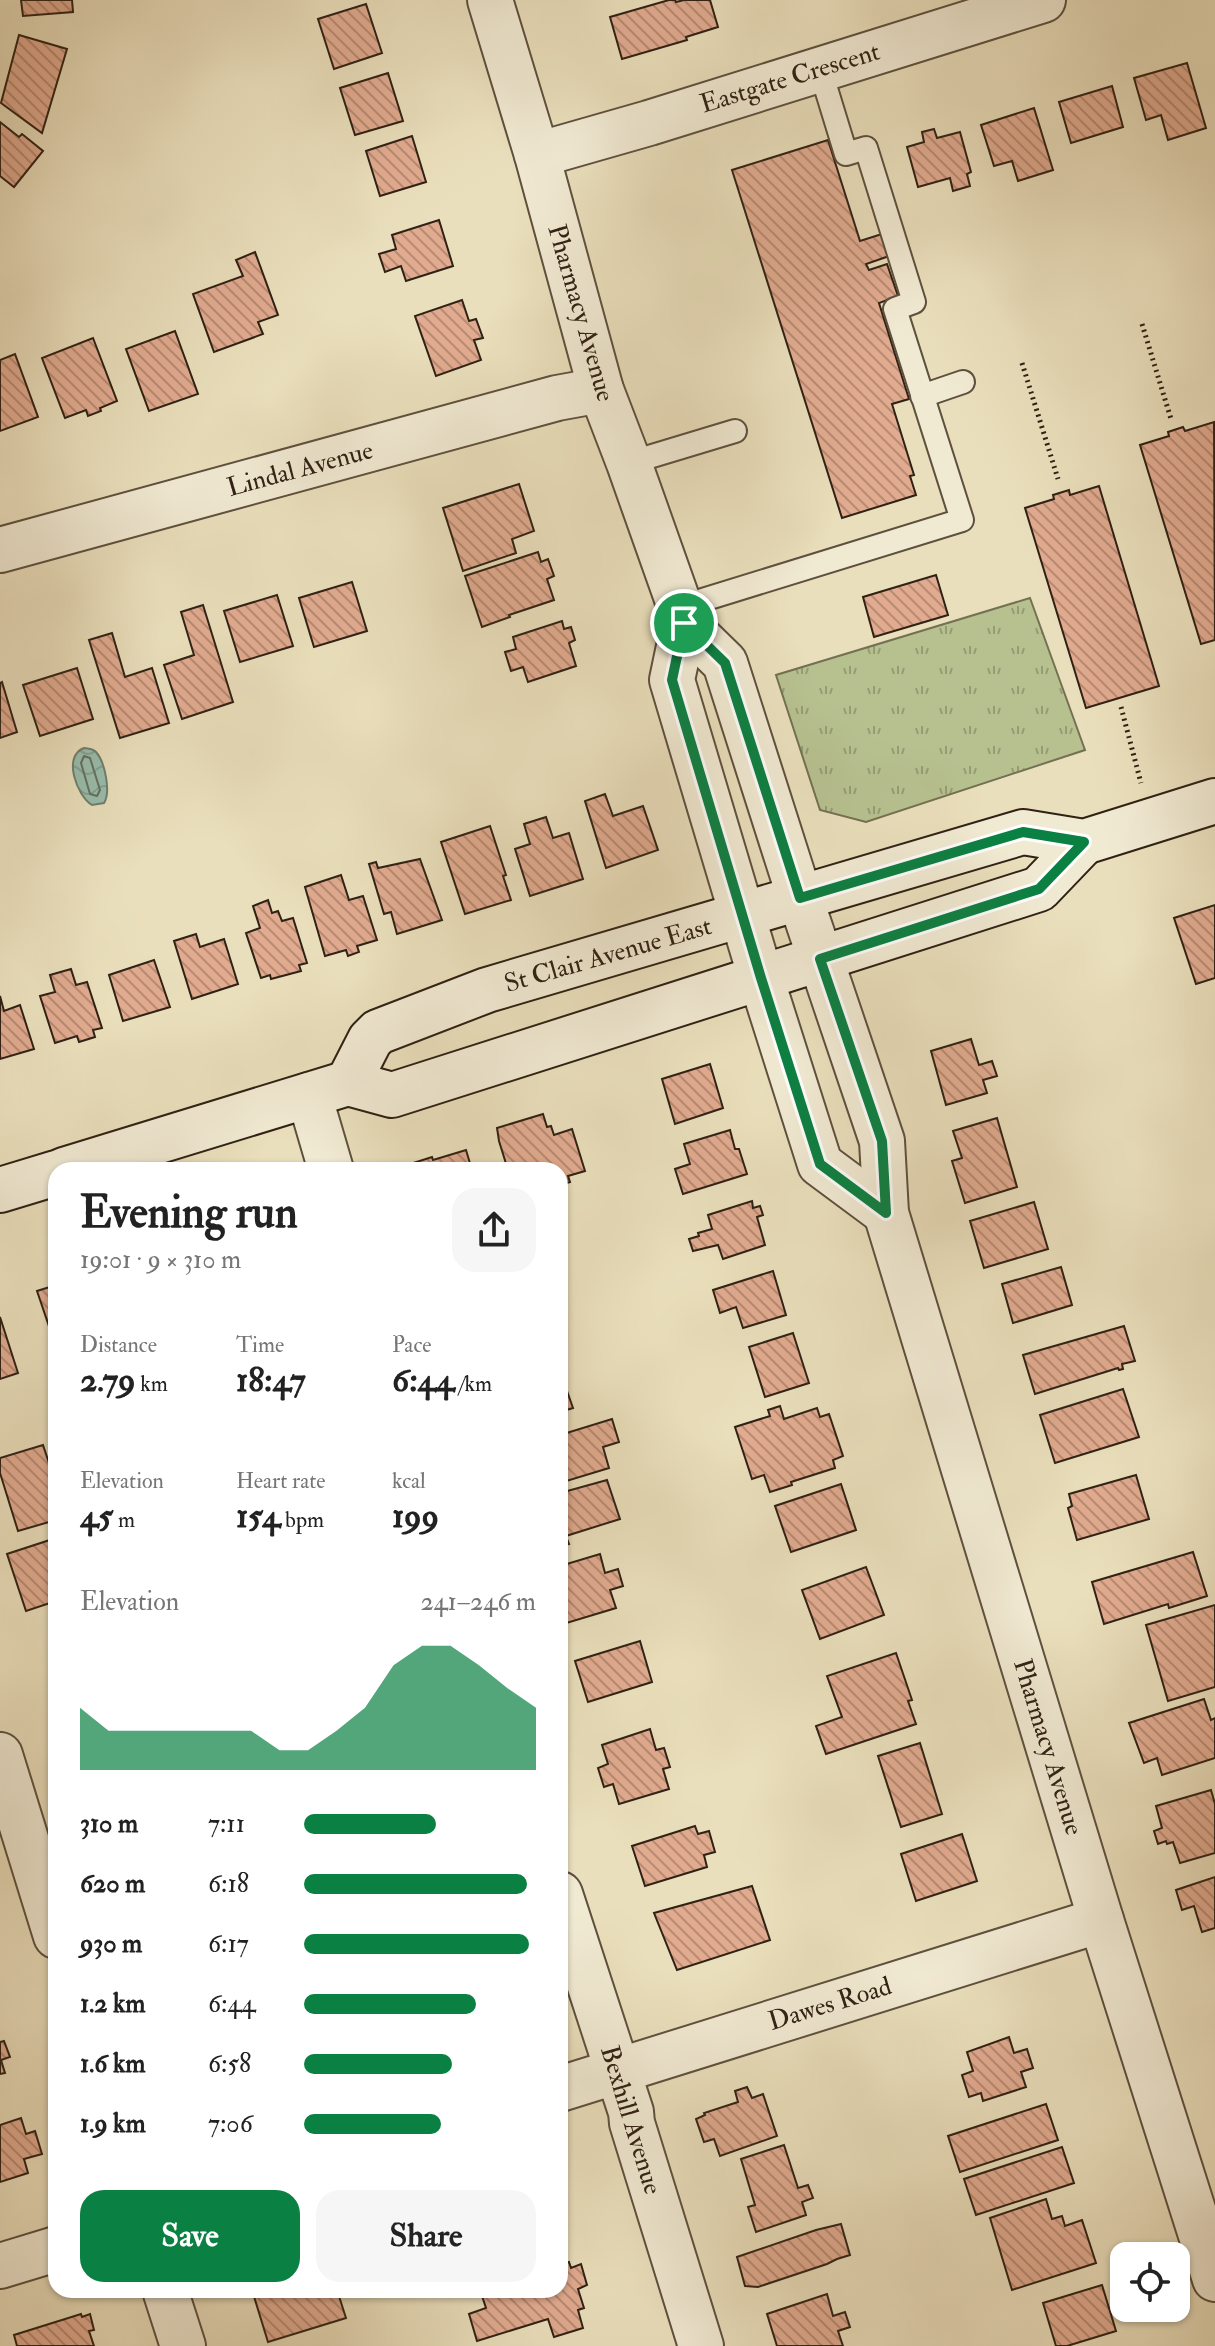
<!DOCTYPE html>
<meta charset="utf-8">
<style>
body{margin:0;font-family:"IM FELL Double Pica",serif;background:#f6f6f6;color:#222;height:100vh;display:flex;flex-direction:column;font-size:30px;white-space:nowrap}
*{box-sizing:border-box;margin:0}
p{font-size:26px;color:#767676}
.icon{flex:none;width:44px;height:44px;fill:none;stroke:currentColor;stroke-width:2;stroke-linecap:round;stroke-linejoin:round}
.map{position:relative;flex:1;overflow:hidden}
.sheet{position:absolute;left:48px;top:1162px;width:520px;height:1136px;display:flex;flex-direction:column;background:#fff;border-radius:24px;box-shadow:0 2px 6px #0004}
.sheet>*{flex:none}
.tools{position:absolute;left:1110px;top:2242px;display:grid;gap:16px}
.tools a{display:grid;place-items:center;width:80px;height:80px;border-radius:16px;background:#fff;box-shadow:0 2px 6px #0004;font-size:40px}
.pin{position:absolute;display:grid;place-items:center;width:68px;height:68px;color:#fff;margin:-34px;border:4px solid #fff;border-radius:50%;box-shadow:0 2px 8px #0007}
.round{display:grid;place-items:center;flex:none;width:84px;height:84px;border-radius:24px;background:#f6f6f6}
.summary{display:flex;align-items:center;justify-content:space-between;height:136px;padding:0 32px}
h1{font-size:44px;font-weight:800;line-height:60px}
.stats{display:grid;grid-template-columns:repeat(3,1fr);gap:12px;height:136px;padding:8px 32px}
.stats div{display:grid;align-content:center}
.stats b{font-size:34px;font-weight:800}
.stats small{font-size:22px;font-weight:400}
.stats p{font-size:22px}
.chart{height:224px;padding:16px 32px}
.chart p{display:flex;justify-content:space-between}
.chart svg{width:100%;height:144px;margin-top:8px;fill:#0b8043;opacity:.7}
.primary-button{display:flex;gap:16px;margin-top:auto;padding:16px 32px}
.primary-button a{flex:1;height:92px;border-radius:24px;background:#0b8043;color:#fff;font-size:32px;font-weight:800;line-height:92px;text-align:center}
.primary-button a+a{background:#f6f6f6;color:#222}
ul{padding:0 32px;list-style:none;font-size:26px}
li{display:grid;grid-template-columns:128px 96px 1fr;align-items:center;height:60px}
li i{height:20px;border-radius:10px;background:#0b8043}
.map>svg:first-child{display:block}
.grass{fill:url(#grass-tufts);stroke:#737152;stroke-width:2}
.water{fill:url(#water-waves);stroke:#6e7f6f;stroke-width:2}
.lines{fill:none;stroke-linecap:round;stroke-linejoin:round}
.shore{stroke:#646f60;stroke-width:2}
.building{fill:url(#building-back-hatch);stroke:#2f2114;stroke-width:2}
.service-casing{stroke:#5e503e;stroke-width:26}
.minor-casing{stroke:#5e503e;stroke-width:48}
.tertiary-casing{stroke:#5e503e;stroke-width:48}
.secondary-casing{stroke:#2f2114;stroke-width:48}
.path{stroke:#2f2114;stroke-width:5;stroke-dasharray:2 4;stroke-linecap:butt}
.service{stroke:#f1ead3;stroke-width:22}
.minor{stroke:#f1ead3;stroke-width:44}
.tertiary{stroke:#f1ead3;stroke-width:44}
.secondary{stroke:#f1ead3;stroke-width:44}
.route-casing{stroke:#fff;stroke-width:16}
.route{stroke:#0b8043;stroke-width:10}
.labels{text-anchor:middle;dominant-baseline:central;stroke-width:7;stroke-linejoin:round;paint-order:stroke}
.street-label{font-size:26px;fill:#2f2114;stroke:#f1ead3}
</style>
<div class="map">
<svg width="1215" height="2346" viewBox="0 0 1215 2346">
<defs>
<pattern id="grass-tufts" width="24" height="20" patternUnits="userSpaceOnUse" patternTransform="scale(2)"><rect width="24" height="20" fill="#b7c190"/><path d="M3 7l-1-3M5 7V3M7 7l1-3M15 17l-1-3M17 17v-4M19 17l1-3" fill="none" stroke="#959c74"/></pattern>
<pattern id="water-waves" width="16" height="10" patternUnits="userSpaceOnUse" patternTransform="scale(2)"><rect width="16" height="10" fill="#98bdac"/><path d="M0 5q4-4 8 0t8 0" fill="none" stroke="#83a293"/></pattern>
<pattern id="building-back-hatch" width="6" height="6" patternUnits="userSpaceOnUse" patternTransform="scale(2)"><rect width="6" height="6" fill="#e1ab90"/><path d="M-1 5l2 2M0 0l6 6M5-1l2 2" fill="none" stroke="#b78b74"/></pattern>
</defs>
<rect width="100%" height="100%" fill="#eadfbc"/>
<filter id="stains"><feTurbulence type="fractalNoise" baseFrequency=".0025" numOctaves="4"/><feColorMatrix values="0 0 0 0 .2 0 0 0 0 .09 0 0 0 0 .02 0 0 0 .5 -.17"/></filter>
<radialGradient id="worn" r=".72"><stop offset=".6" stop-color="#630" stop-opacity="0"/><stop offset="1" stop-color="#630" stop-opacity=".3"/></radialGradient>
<polygon class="grass" points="1030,598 1085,750 866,822 820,810 776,675"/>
<path class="water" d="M84 748C90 749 92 748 96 752 105 762 111 792 104 803L92 805C77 796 62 756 84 748Z"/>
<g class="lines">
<polygon class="shore" points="84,756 90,758 100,790 97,796 90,794 81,763"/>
</g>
<g class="building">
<polygon points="21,0 72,0 73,12 23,16"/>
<polygon points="669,0 675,0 676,2 684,0 710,0 718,27 686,37 687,40 622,59 610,17"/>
<polygon points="366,4 382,53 334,69 318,19"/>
<polygon points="19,35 67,49 42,133 1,103"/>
<polygon points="1187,63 1206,128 1168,140 1161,115 1146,120 1134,78"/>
<polygon points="388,73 403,121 355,135 340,88"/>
<polygon points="1112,86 1123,127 1071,143 1059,102"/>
<polygon points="1034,108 1053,170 1018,181 1012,161 994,166 981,125"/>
<polygon points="0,122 19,137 22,134 43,151 14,187 0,176"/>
<polygon points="934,129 937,138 960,132 971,172 967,174 970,186 953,191 950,178 918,187 907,147 924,142 922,132"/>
<polygon points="412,136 426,182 380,196 366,151"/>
<polygon points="828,140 860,241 885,233 892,255 866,264 869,270 887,264 898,296 879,303 909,399 892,404 914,475 910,476 916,495 842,518 732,170"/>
<polygon points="439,220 453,266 406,281 401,266 385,272 379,254 396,249 392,235"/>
<polygon points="255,252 278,315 258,322 263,334 214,352 193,294 243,276 236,260"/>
<polygon points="462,300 469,321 476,319 483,338 474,340 481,360 436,376 415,316"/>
<polygon points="175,331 198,394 149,411 126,349"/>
<polygon points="93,338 117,401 100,408 101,411 88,416 86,410 65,418 42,358"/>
<polygon points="15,354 38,417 0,431 0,360"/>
<polygon points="1214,422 1215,640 1201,644 1140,445 1169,436 1168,432 1183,427 1185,431"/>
<polygon points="519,484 534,531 512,539 516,553 463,571 443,508"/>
<polygon points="1099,486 1159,686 1086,708 1025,508 1054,499 1053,495 1069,490 1070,495"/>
<polygon points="538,552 541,562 548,559 554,576 547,579 554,600 509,615 510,617 482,627 465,576"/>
<polygon points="936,575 948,615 874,637 863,597"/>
<polygon points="352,582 367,631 314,647 299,598"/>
<polygon points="277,595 293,646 240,662 224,611"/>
<polygon points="203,605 233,702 182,719 164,665 194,655 181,612"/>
<polygon points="562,621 564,629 571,627 575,640 569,643 576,666 528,682 523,667 511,671 505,652 516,649 513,637"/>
<polygon points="112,633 125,677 152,668 169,723 120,738 89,640"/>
<polygon points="77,668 93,719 40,736 23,685"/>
<polygon points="2,682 17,732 0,738 0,683"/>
<polygon points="605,794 613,816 643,806 658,850 606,868 585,801"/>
<polygon points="546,817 553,838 569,833 583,879 530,896 515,849 530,844 524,824"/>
<polygon points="490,826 506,875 503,876 511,900 465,914 441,842"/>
<polygon points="420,859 442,920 397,934 391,912 384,914 369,864 376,862 378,868"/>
<polygon points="341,875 349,900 363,896 377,940 357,946 359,952 348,956 346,950 325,956 305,887"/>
<polygon points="268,900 272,913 278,911 282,921 293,918 307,963 299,965 301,971 271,979 270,975 261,978 246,933 260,928 253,906"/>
<polygon points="1215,905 1215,978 1196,984 1174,918"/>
<polygon points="196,934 200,947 224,939 238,984 192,999 174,941"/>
<polygon points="154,960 170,1007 123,1021 109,975"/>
<polygon points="71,969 76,985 87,982 102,1028 93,1030 95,1037 79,1042 77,1036 55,1043 40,996 55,992 50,975"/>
<polygon points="0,996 4,1011 20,1005 34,1049 0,1059"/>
<polygon points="971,1039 979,1065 992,1061 997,1076 983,1080 987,1093 946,1105 931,1051"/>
<polygon points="710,1064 723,1108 675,1124 662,1079"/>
<polygon points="543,1114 547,1127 551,1126 554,1135 572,1129 585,1171 568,1176 570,1182 560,1185 560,1170 508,1170 499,1141 497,1128"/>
<polygon points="997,1118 1017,1187 965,1203 952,1161 962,1158 953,1131"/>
<polygon points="730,1130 735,1149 739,1149 747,1174 683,1194 675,1169 690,1164 684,1144"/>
<polygon points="466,1150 472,1170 402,1170 401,1167 432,1157 433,1160"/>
<polygon points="752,1201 753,1208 760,1206 763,1215 757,1217 765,1245 723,1259 718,1245 693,1251 689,1239 699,1236 698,1233 712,1229 708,1215"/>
<polygon points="1034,1202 1048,1249 984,1268 970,1221"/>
<polygon points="1061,1267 1072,1305 1013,1323 1002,1284"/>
<polygon points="773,1271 786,1315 743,1328 736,1307 720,1313 713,1290"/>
<polygon points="56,1285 56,1347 37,1291"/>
<polygon points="0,1317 18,1373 0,1379"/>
<polygon points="1124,1326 1135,1361 1122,1364 1123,1369 1119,1370 1118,1368 1035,1394 1023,1355"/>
<polygon points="793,1333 809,1383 765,1397 749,1347"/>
<polygon points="1123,1389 1139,1437 1055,1463 1040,1415"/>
<polygon points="567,1391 573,1408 560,1412 560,1393"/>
<polygon points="780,1406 784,1419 817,1408 820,1417 829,1414 843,1456 833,1460 835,1468 791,1482 792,1485 770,1492 764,1475 752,1479 735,1427 770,1416 768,1410"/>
<polygon points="612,1419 619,1442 603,1447 609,1468 560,1483 560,1435"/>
<polygon points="43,1445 49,1463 56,1461 56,1520 18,1531 0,1473 0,1458"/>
<polygon points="1136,1475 1149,1519 1077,1540 1068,1508 1072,1506 1069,1494"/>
<polygon points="607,1480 620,1519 566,1536 569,1544 560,1546 560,1493"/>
<polygon points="841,1484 856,1530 791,1552 775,1506"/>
<polygon points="56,1538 56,1601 26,1611 7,1554"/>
<polygon points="1193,1552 1207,1596 1169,1608 1168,1604 1104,1624 1092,1582"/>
<polygon points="600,1554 605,1573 618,1569 623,1586 610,1590 616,1608 560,1625 560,1566"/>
<polygon points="866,1567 884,1615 820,1639 802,1590"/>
<polygon points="1215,1605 1215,1687 1168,1701 1146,1625"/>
<polygon points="640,1641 652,1682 588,1702 575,1661"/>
<polygon points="896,1653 912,1700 908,1701 916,1724 826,1754 816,1726 842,1717 827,1676"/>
<polygon points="1204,1699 1211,1720 1215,1718 1215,1758 1162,1775 1157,1758 1144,1763 1129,1723"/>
<polygon points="650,1729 656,1750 664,1748 670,1767 663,1769 669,1789 619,1804 613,1784 604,1787 598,1768 608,1764 602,1745"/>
<polygon points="920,1743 942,1814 901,1827 878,1756"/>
<polygon points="1211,1790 1215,1804 1215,1853 1180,1863 1173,1842 1167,1844 1166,1841 1158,1844 1154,1831 1162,1828 1156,1806"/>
<polygon points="695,1826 698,1834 709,1831 715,1852 704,1855 707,1867 645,1886 632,1846"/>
<polygon points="962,1834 977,1881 916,1901 901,1854"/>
<polygon points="1215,1877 1215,1928 1202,1932 1194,1906 1182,1910 1176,1890"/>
<polygon points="752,1886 770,1940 677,1970 654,1913"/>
<polygon points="1009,2037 1014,2053 1027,2049 1033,2068 1021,2072 1026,2087 983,2101 981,2093 969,2097 962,2075 973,2071 967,2052"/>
<polygon points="4,2041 10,2057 1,2060 5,2073 0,2074 0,2042"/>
<polygon points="747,2087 752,2098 763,2094 777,2136 720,2156 714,2139 704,2142 696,2119 705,2115 704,2113 738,2102 735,2091"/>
<polygon points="1046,2104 1058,2140 960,2172 948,2136"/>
<polygon points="21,2118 26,2134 35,2131 42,2154 24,2159 28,2173 0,2182 0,2125"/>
<polygon points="784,2145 798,2188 808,2185 813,2198 802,2202 806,2215 756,2232 748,2207 755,2205 741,2159"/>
<polygon points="1062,2147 1074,2183 976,2215 964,2179"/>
<polygon points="1046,2199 1052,2219 1062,2216 1065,2226 1082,2220 1096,2263 1012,2290 990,2218"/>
<polygon points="841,2224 850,2255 837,2259 827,2264 758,2287 745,2286 737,2257 816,2230"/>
<polygon points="569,2262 571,2268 581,2264 587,2285 578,2289 584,2308 578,2310 583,2328 554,2337 548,2319 477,2341 469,2314 486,2308 480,2290 560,2290 560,2265"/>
<polygon points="1102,2285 1116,2331 1067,2346 1056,2346 1043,2303"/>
<polygon points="252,2290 343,2290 344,2292 338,2293 346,2318 268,2342"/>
<polygon points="827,2294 833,2316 845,2312 850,2327 838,2331 843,2346 777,2346 767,2314"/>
<polygon points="81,2314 82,2317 90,2314 94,2330 89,2331 94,2346 17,2346 14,2335"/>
</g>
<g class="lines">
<g class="service-casing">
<g id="service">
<polyline points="922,396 963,382"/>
<polyline points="629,463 735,431"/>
<polyline points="680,607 962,520 895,309 914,302 866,148 846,154 820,69"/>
</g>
</g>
<g class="minor-casing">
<g id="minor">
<polyline points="537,155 649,123 1043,0"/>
<polyline points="0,550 557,398 601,390"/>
<polyline points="309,1095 331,1170"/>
<polyline points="0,1755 56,1936"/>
<polyline points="560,1894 631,2112 632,2123 701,2346"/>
<polyline points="560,2089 1101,1920"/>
<polyline points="0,2266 56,2249"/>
<polyline points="165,2290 183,2346"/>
</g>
</g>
<g class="tertiary-casing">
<g id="tertiary">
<polyline points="490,0 537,155 601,390 629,463 680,607 684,623 672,680 761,978 820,1164 886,1213"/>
<polyline points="684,623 725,663 800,898 882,1141 886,1213 1101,1920 1215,2279"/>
</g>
</g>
<g class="secondary-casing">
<g id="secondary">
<polyline points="348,1083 370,1040 378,1032 487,990 1023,832 1084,842 1215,801"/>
<polyline points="64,1170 348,1083 392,1095 1039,889 1084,842"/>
<polyline points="0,1190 56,1173"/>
</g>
</g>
<g class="path">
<polyline points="1142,324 1171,419"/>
<polyline points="1022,363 1058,479"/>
<polyline points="1121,707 1141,783"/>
</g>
<use href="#service" class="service"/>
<use href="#minor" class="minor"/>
<use href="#tertiary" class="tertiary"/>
<use href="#secondary" class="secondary"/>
</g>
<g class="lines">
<g class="route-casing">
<polygon id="route" points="684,623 725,663 800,898 1023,832 1084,842 1039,889 820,959 882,1141 886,1213 820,1164 761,978 672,680"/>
</g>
<use href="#route" class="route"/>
</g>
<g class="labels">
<g class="street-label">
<text transform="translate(790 78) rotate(-17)">Eastgate Crescent</text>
<text transform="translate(581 313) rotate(74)">Pharmacy Avenue</text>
<text transform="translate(300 469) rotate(-15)">Lindal Avenue</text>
<text transform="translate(608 955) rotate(-16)">St Clair Avenue East</text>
<text transform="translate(1048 1747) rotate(73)">Pharmacy Avenue</text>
<text transform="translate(830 2004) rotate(-17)">Dawes Road</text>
<text transform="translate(631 2120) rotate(73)">Bexhill Avenue</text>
</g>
</g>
<rect width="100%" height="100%" filter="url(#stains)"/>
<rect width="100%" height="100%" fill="url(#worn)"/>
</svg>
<div class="tools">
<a><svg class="icon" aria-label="locate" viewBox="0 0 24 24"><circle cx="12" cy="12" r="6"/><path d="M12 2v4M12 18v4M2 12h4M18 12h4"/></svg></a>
</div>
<div class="pin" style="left:684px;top:623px;background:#1e9e55"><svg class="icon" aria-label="arrive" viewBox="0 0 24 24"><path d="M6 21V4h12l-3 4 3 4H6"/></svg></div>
<section class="sheet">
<div class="summary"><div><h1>Evening run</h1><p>19:01 · 9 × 310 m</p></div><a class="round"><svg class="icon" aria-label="share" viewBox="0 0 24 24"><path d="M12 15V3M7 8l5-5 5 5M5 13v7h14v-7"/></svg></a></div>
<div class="stats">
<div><p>Distance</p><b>2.79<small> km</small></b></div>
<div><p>Time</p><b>18:47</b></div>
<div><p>Pace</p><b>6:44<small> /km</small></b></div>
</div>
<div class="stats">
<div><p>Elevation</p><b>45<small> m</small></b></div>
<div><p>Heart rate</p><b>154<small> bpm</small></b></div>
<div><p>kcal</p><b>199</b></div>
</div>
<div class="chart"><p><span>Elevation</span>241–246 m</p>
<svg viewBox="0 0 160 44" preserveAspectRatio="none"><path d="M0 44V25L10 32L20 32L30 32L40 32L50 32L60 32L70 38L80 38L90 32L100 25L110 12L120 6L130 6L140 12L150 19L160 25V44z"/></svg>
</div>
<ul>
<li><b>310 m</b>7:11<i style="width:57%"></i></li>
<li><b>620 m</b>6:18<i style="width:96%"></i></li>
<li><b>930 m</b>6:17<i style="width:97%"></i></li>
<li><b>1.2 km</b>6:44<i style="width:74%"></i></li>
<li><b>1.6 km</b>6:58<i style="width:64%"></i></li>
<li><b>1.9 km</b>7:06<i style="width:59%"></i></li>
</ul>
<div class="primary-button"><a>Save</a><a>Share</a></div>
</section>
</div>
